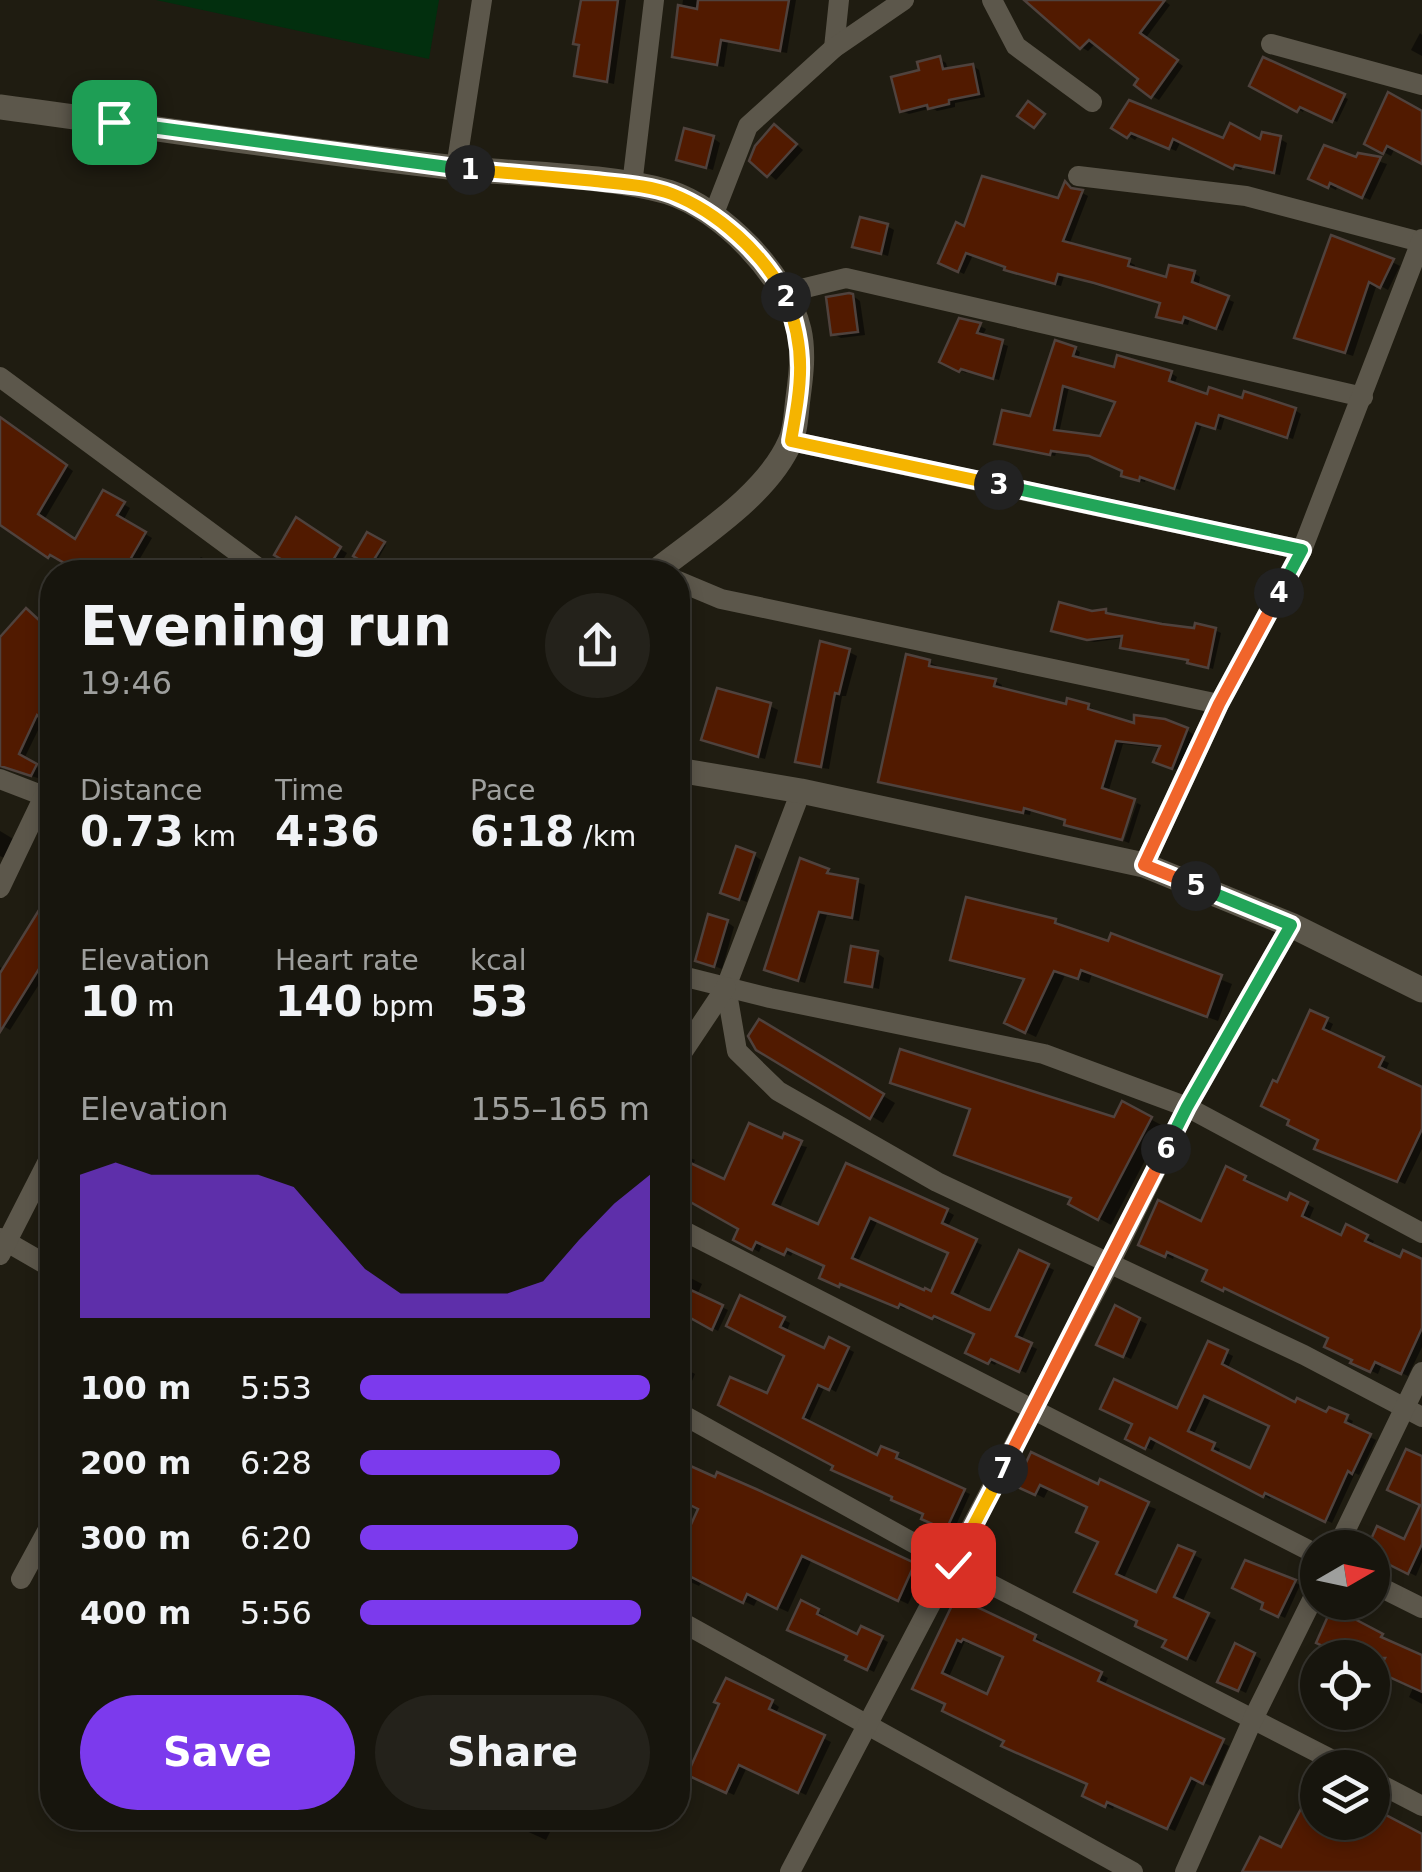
<!DOCTYPE html>
<meta charset="utf-8">
<style>
body{margin:0;font-family:"DejaVu Sans",sans-serif;background:#24221b;color:#f1f3f6;height:100vh;display:flex;flex-direction:column;font-size:38px;white-space:nowrap}
*{box-sizing:border-box;margin:0}
p{font-size:32px;color:#9e9f9d}
.icon{flex:none;width:55px;height:55px;fill:none;stroke:currentColor;stroke-width:2;stroke-linecap:round;stroke-linejoin:round}
.map{position:relative;flex:1;overflow:hidden}
.sheet{position:absolute;left:40px;top:560px;width:650px;height:1270px;display:flex;flex-direction:column;background:#17150d;border-radius:40px;box-shadow:0 5px 15px #0003,0 0 0 2px #36342e}
.sheet>*{flex:none}
.needle{width:65px;rotate:81deg}
.fabs{position:absolute;left:1300px;top:1530px;display:grid;gap:20px}
.fabs a{display:grid;place-items:center;width:90px;height:90px;border-radius:50%;background:#17150d;box-shadow:0 5px 15px #0003,0 0 0 2px #36342e;font-size:50px}
.pin{position:absolute;display:grid;place-items:center;width:85px;height:85px;color:#fff;margin:-42px;border-radius:20px;box-shadow:0 5px 15px #0006}
.km{position:absolute;width:50px;height:50px;margin:-25px;border-radius:50%;background:#222;color:#fff;font-size:28px;line-height:50px;text-align:center}
.round{display:grid;place-items:center;flex:none;width:105px;height:105px;border-radius:52px;background:#24221b}
.summary{display:flex;align-items:center;justify-content:space-between;height:170px;padding:0 40px}
h1{font-size:55px;font-weight:800;line-height:75px}
.figures{display:grid;grid-template-columns:repeat(3,1fr);gap:15px;height:170px;padding:10px 40px}
.figures div{display:grid;align-content:center}
.figures b{font-size:42px;font-weight:800}
.figures small{font-size:28px;font-weight:400}
.figures p{font-size:28px}
.chart{height:280px;padding:20px 40px}
.chart p{display:flex;justify-content:space-between}
.chart svg{width:100%;height:180px;margin-top:10px;fill:#7c3aed;opacity:.7}
.primary-button{display:flex;gap:20px;margin-top:auto;padding:20px 40px}
.primary-button a{flex:1;height:115px;border-radius:60px;background:#7c3aed;color:#fff;font-size:40px;font-weight:800;line-height:115px;text-align:center}
.primary-button a+a{background:#24221b;color:#f1f3f6}
ul{padding:0 40px;list-style:none;font-size:32px}
li{display:grid;grid-template-columns:160px 120px 1fr;align-items:center;height:75px}
li i{height:25px;border-radius:12px;background:#7c3aed}
.map>svg:first-child{display:block}
.pitch{fill:#022f0e}
.shadow{fill:#0007;fill-rule:evenodd}
.building{fill:#511a00;stroke:#4f423d;stroke-width:2.5;fill-rule:evenodd}
.lines{fill:none;stroke-linecap:round;stroke-linejoin:round}
.minor{stroke:#5c574b;stroke-width:20}
.tertiary{stroke:#5c574b;stroke-width:25}
.split-1-casing{stroke:#fff;stroke-width:20}
.split-2-casing{stroke:#fff;stroke-width:20}
.split-3-casing{stroke:#fff;stroke-width:20}
.split-4-casing{stroke:#fff;stroke-width:20}
.split-5-casing{stroke:#fff;stroke-width:20}
.split-6-casing{stroke:#fff;stroke-width:20}
.split-7-casing{stroke:#fff;stroke-width:20}
.split-8-casing{stroke:#fff;stroke-width:20}
.split-1{stroke:#22a559;stroke-width:12}
.split-2{stroke:#f5b400;stroke-width:12}
.split-3{stroke:#f5b400;stroke-width:12}
.split-4{stroke:#22a559;stroke-width:12}
.split-5{stroke:#f0652b;stroke-width:12}
.split-6{stroke:#22a559;stroke-width:12}
.split-7{stroke:#f0652b;stroke-width:12}
.split-8{stroke:#f5b400;stroke-width:12}
</style>
<div class="map">
<svg width="1422" height="1872" viewBox="0 0 1422 1872">
<rect width="100%" height="100%" fill="#1f1c11"/>
<polygon class="pitch" points="156,0 439,0 429,59"/>
<g class="shadow">
<polygon points="583,0 626,0 614,84 577,75"/>
<polygon points="683,0 796,0 787,53 728,42 724,67 682,60 675,56"/>
<polygon points="1035,0 1163,0 1170,5 1145,39 1183,66 1159,100 1152,96 1141,79 1097,42 1088,51 1081,47"/>
<polygon points="1420,33 1422,35 1422,56 1411,50"/>
<polygon points="940,59 946,63 948,71 973,66 979,70 985,97 955,103 955,107 937,111 932,108 909,114 902,111 922,71"/>
<polygon points="1264,60 1348,99 1337,122 1305,107 1303,112 1252,85"/>
<polygon points="1422,113 1422,162 1395,148 1391,156 1367,143"/>
<polygon points="1114,127 1224,141 1262,142 1280,139 1287,143 1280,175 1243,167 1241,170 1181,141 1176,151 1139,135 1135,140"/>
<polygon points="782,132 803,150 776,180 752,160"/>
<polygon points="713,138 720,143 713,170 679,159"/>
<polygon points="1359,155 1387,164 1370,200 1338,185 1336,190 1312,178 1357,160"/>
<polygon points="1067,185 1088,196 1069,245 1129,262 1135,265 1134,270 1168,280 1194,273 1200,277 1198,287 1234,302 1223,331 1190,318 1188,325 1165,319 1159,316 1162,304 1064,276 1061,286 1013,272 1007,267 973,255 964,274 947,266 966,229 1060,201"/>
<polygon points="887,226 894,230 888,256 855,245"/>
<polygon points="1392,262 1400,266 1388,290 1377,284 1353,356 1298,337"/>
<polygon points="853,296 860,301 865,335 841,338 833,334"/>
<polygon points="960,321 980,326 986,329 982,337 1008,346 999,380 967,370 966,373 942,361"/>
<path d="M1075 349 1080 352 1078 360 1115 370 1171 373 1177 377 1174 385 1208 398 1243 401 1245 394 1295 410 1301 414 1293 439 1225 416 1221 430 1202 424 1180 490 1146 478 1145 482 1129 478 1125 471 1097 458 1056 453 1055 456 997 443 1032 419ZM1069 387 1118 402 1102 439 1059 433Z"/>
<polygon points="0,419 73,471 44,520 76,542 104,493 130,508 123,521 152,538 132,572 116,572 99,562 93,572 85,572 58,557 56,560 0,525"/>
<polygon points="368,535 386,545 374,566 357,555"/>
<polygon points="320,537 347,553 336,572 308,572 277,554"/>
<polygon points="201,557 208,561 220,572 186,572"/>
<polygon points="1105,612 1196,631 1215,630 1221,633 1213,669 1190,661 1128,650 1123,647 1124,638 1094,642 1059,633 1092,614"/>
<polygon points="32,615 52,633 52,726 44,718 24,759 42,770 38,778 0,767 0,642"/>
<polygon points="849,652 857,656 846,696 842,696 829,769 805,765 798,760"/>
<polygon points="929,662 937,666 936,670 995,681 1002,685 1001,690 1067,707 1088,706 1095,710 1094,714 1136,726 1187,730 1194,735 1180,771 1164,765 1161,748 1123,744 1108,793 1132,800 1119,840 1074,828 1067,824 1068,820 1031,811 1030,815 888,785 880,781"/>
<polygon points="770,706 778,710 765,759 711,743"/>
<polygon points="1137,803 1141,805 1129,843 1124,841"/>
<polygon points="0,831 15,840 4,858 0,856"/>
<polygon points="754,855 761,860 747,902 730,896"/>
<polygon points="827,871 865,885 859,921 827,915 805,983 774,973 767,969"/>
<polygon points="52,893 52,964 10,1030 0,1024 0,967 5,970"/>
<polygon points="1055,921 1109,944 1112,936 1232,984 1218,1021 1092,974 1089,983 1065,975 1036,1037 1017,1028 1025,981 963,965 953,959"/>
<polygon points="727,922 734,927 722,969 698,960"/>
<polygon points="877,953 884,958 879,989 848,981"/>
<polygon points="1312,1013 1333,1024 1328,1035 1389,1063 1385,1072 1422,1090 1422,1149 1405,1184 1345,1158 1321,1139 1279,1085"/>
<polygon points="760,1022 895,1103 883,1123 757,1048"/>
<polygon points="892,1082 1115,1120 1123,1104 1163,1126 1111,1225 1071,1203 1074,1199 957,1154 973,1111"/>
<path d="M783 1142 807 1147 779 1209 819 1227 921 1197 954 1215 947 1228 982 1245 957 1298 992 1313 1020 1253 1054 1270 1021 1341 1037 1349 1026 1373 998 1360 995 1365 968 1352 977 1334 941 1317 940 1321 907 1305 905 1309 847 1285 846 1288 822 1277 827 1265 794 1250 791 1256 763 1243 759 1252 742 1243 741 1228 679 1194 678 1197V1152L695 1160 692 1167 725 1182ZM878 1220 951 1252 932 1294 857 1263Z"/>
<polygon points="1245,1178 1252,1182 1250,1186 1288,1203 1291,1196 1314,1208 1308,1222 1342,1238 1366,1237 1374,1241 1371,1246 1401,1261 1422,1263 1422,1347 1408,1376 1382,1364 1378,1374 1360,1366 1331,1338 1232,1290 1231,1292 1209,1282 1210,1270 1175,1254 1173,1259 1141,1244 1202,1224"/>
<polygon points="681,1273 702,1284 697,1295 728,1310 718,1331 678,1309 678,1280"/>
<polygon points="741,1298 790,1323 786,1333 825,1351 830,1340 854,1352 836,1392 825,1386 808,1423 878,1458 882,1449 903,1459 901,1463 970,1494 953,1532 836,1465 768,1396 787,1356"/>
<polygon points="1116,1309 1147,1324 1131,1359 1107,1348"/>
<path d="M1209 1344 1233 1356 1227 1370 1342 1434 1349 1419 1353 1421 1350 1427 1376 1440 1359 1475 1355 1473 1332 1523 1272 1494 1270 1499 1157 1439 1152 1450 1134 1442 1178 1412ZM1211 1398 1272 1426 1251 1471 1217 1455 1220 1449 1193 1436Z"/>
<polygon points="678,1365 695,1374 689,1388 678,1382"/>
<polygon points="1032,1455 1099,1487 1156,1509 1123,1580 1157,1596 1180,1548 1202,1559 1182,1603 1216,1620 1196,1662 1173,1651 1168,1639 1140,1621 1086,1596 1101,1541 1090,1507 1049,1488 1044,1498 1026,1489"/>
<polygon points="687,1467 716,1480 755,1491 924,1571 908,1604 812,1559 788,1612 758,1598 754,1606 702,1581 699,1586 678,1576 678,1559 701,1508 678,1497 678,1488"/>
<polygon points="1422,1506 1422,1562 1416,1576 1372,1554 1406,1542"/>
<polygon points="1294,1582 1300,1585 1285,1618 1264,1608 1266,1602"/>
<path d="M957 1601 1035 1637 1042 1641 1040 1645 1108 1678 1104 1686 1229 1746 1211 1786 1198 1780 1175 1831 1115 1804 1113 1809 1092 1799 1090 1784 922 1692ZM971 1640 1006 1657 988 1698 948 1679 965 1641 969 1644Z"/>
<polygon points="802,1604 824,1615 822,1620 858,1637 862,1629 888,1642 874,1672 848,1659 850,1656"/>
<polygon points="1333,1610 1422,1659 1422,1704 1409,1697 1414,1686 1375,1668 1372,1674 1372,1658"/>
<polygon points="678,1655 685,1659 678,1676"/>
<polygon points="1254,1655 1261,1659 1246,1693 1221,1681"/>
<polygon points="772,1702 779,1707 775,1715 831,1742 806,1795 747,1767 734,1795 698,1778"/>
<polygon points="498,1818 557,1818 546,1840"/>
</g>
<g class="building">
<polygon points="581,0 618,0 607,82 574,76 579,45 573,44"/>
<polygon points="698,0 789,0 780,51 721,40 717,65 672,57 678,5 697,9"/>
<polygon points="1024,0 1165,0 1140,33 1178,60 1151,98 1134,85 1138,79 1089,40 1080,49"/>
<polygon points="940,56 943,69 973,64 979,94 949,100 949,104 928,109 927,105 900,112 891,77 919,70 917,62"/>
<polygon points="1263,57 1345,94 1332,122 1300,107 1297,112 1249,86"/>
<polygon points="1388,92 1422,111 1422,164 1387,146 1383,154 1364,144"/>
<polygon points="1129,100 1223,138 1230,123 1260,139 1262,132 1281,136 1274,173 1235,165 1233,169 1173,139 1169,149 1131,133 1127,138 1111,128"/>
<polygon points="1028,101 1045,114 1034,128 1017,116"/>
<polygon points="774,124 797,144 767,177 749,161 755,146"/>
<polygon points="684,128 714,136 706,168 676,160"/>
<polygon points="1324,145 1356,157 1358,153 1381,157 1362,198 1330,183 1328,188 1308,179"/>
<polygon points="982,176 1058,198 1065,181 1071,188 1083,190 1063,241 1130,259 1128,266 1166,277 1169,265 1195,271 1192,282 1229,296 1216,329 1184,317 1182,323 1156,317 1160,303 1094,283 1058,274 1055,284 1004,270 1005,267 966,253 958,272 938,263 956,222 964,226"/>
<polygon points="860,217 888,224 881,254 852,247"/>
<polygon points="1331,235 1394,259 1380,288 1369,282 1345,353 1294,338"/>
<polygon points="849,293 853,294 858,332 831,335 826,297"/>
<polygon points="959,318 981,323 977,333 1003,340 993,379 961,369 959,372 939,362"/>
<path d="M1055 340 1076 347 1073 356 1114 367 1117 355 1172 371 1169 381 1207 394 1209 387 1242 398 1244 391 1296 408 1287 438 1219 415 1215 429 1196 423 1174 489 1140 477 1139 481 1121 476 1122 471 1089 456 1051 451 1050 455 994 444 1002 410 1030 416ZM1063 386 1115 402 1100 436 1054 430Z"/>
<polygon points="0,417 67,465 38,514 75,539 103,490 125,502 117,515 146,532 123,572 112,572 91,560 84,572 80,572 50,555 48,558 0,525"/>
<polygon points="296,517 341,547 326,572 303,572 274,555"/>
<polygon points="367,532 385,542 370,566 353,556"/>
<polygon points="1059,602 1092,611 1106,609 1106,613 1162,624 1194,628 1195,623 1216,628 1208,668 1187,663 1188,660 1120,648 1122,636 1087,640 1051,631"/>
<polygon points="26,608 52,632 52,729 37,715 19,754 37,764 31,776 0,766 0,637"/>
<polygon points="820,641 850,649 839,694 835,693 821,767 795,762"/>
<polygon points="906,654 930,660 929,666 996,679 994,686 1066,704 1067,698 1089,704 1088,709 1134,723 1134,715 1165,719 1188,728 1172,769 1153,762 1160,746 1116,741 1102,788 1135,799 1122,840 1064,825 1065,820 1024,808 1023,813 878,782"/>
<polygon points="717,688 771,703 758,757 701,740"/>
<polygon points="736,846 755,853 739,900 720,893"/>
<polygon points="800,858 829,869 827,873 858,879 852,918 819,912 798,981 764,970"/>
<polygon points="52,889 52,948 0,1032 0,973"/>
<polygon points="966,897 1056,919 1055,923 1108,941 1111,933 1222,975 1207,1017 1081,970 1078,979 1054,971 1025,1033 1004,1023 1024,979 950,960"/>
<polygon points="708,914 728,920 714,967 695,961"/>
<polygon points="851,946 878,951 872,987 845,982"/>
<polygon points="1310,1010 1328,1018 1323,1029 1384,1057 1379,1067 1422,1087 1422,1129 1397,1182 1314,1149 1318,1140 1287,1125 1289,1120 1261,1106 1273,1080 1277,1082"/>
<polygon points="759,1019 884,1094 870,1119 756,1050 748,1036"/>
<polygon points="900,1049 1114,1117 1122,1101 1152,1117 1098,1220 1068,1204 1071,1198 954,1155 970,1109 890,1083"/>
<path d="M749 1123 782 1138 784 1133 802 1141 773 1204 818 1224 846 1163 948 1209 942 1223 977 1239 952 1293 986 1309 990 1310 1019 1250 1049 1264 1016 1336 1032 1343 1019 1372 991 1359 988 1364 965 1353 974 1334 934 1316 932 1319 900 1304 898 1308 840 1284 839 1287 819 1278 824 1266 787 1249 784 1255 756 1242 752 1250 733 1240 738 1229 678 1195V1157L724 1179ZM870 1218 948 1253 931 1291 925 1288 924 1290 852 1258Z"/>
<polygon points="1226,1166 1246,1176 1244,1180 1287,1200 1290,1193 1308,1202 1302,1216 1341,1235 1346,1224 1368,1235 1365,1241 1400,1257 1403,1250 1422,1259 1422,1328 1401,1374 1375,1362 1370,1372 1350,1363 1352,1360 1324,1347 1328,1338 1224,1288 1223,1291 1202,1281 1207,1270 1167,1252 1165,1257 1138,1245 1158,1200 1201,1221"/>
<polygon points="678,1284 723,1305 712,1330 678,1311"/>
<polygon points="740,1295 785,1317 780,1327 824,1348 829,1337 849,1347 829,1390 818,1385 803,1418 877,1455 881,1446 898,1453 896,1458 965,1489 946,1530 921,1519 923,1514 891,1500 892,1497 831,1470 833,1466 718,1405 730,1377 767,1393 784,1356 726,1326"/>
<polygon points="1115,1305 1140,1318 1123,1357 1096,1345"/>
<path d="M1208 1341 1228 1350 1222 1364 1295 1402 1297 1398 1326 1412 1329 1407 1348 1415 1345 1422 1371 1434 1352 1474 1348 1471 1325 1522 1265 1493 1263 1497 1150 1438 1145 1449 1125 1439 1132 1424 1100 1409 1114 1379 1177 1408ZM1204 1396 1269 1426 1250 1468 1212 1450 1215 1443 1188 1431Z"/>
<polygon points="1406,1449 1422,1456 1422,1544 1408,1574 1372,1556 1372,1548 1367,1548 1377,1526 1404,1539 1420,1505 1387,1490"/>
<polygon points="1031,1452 1098,1484 1100,1479 1149,1502 1116,1574 1156,1592 1178,1545 1195,1552 1174,1597 1209,1613 1187,1659 1162,1647 1166,1640 1135,1626 1137,1621 1074,1592 1098,1542 1076,1532 1087,1507 1040,1485 1035,1495 1015,1486"/>
<polygon points="686,1464 715,1477 717,1472 756,1489 915,1563 898,1601 802,1556 777,1609 747,1594 743,1603 691,1577 678,1606 678,1553 698,1509 678,1499 678,1482"/>
<polygon points="1245,1560 1296,1580 1278,1617 1261,1609 1263,1603 1232,1588"/>
<path d="M956 1597 1036 1635 1034 1640 1102 1672 1098 1681 1224 1739 1203 1784 1191 1778 1167 1829 1107 1802 1105 1807 1082 1796 1087 1784 1001 1746 1004 1741 942 1711 945 1704 912 1689ZM963 1639 1003 1657 987 1694 942 1673 957 1640 961 1642Z"/>
<polygon points="801,1600 819,1609 817,1614 857,1634 861,1626 883,1636 867,1670 845,1660 847,1656 787,1630"/>
<polygon points="1332,1607 1383,1634 1381,1637 1422,1655 1422,1692 1378,1672 1385,1658 1347,1658 1316,1643"/>
<polygon points="1235,1643 1255,1653 1238,1691 1217,1682"/>
<polygon points="726,1678 773,1700 769,1709 825,1735 798,1793 739,1765 726,1793 687,1775 719,1704 714,1702"/>
<polygon points="1318,1776 1318,1822 1374,1822 1380,1812 1422,1834 1422,1872 1242,1872 1260,1837 1281,1847"/>
</g>
<g class="lines">
<g class="minor">
<polyline points="992,0 1016,46 1092,102"/>
<polyline points="1271,44 1422,85"/>
<polyline points="834,48 839,0"/>
<polyline points="456,168 482,0"/>
<polyline points="1078,176 1246,196 1421,242"/>
<polyline points="632,185 654,0"/>
<polyline points="713,216 748,126 834,48 904,0"/>
<polyline points="785,293 846,278 1363,397"/>
<polyline points="0,377 264,572"/>
<polyline points="791,441 1302,550"/>
<polyline points="678,581 721,599 1219,704"/>
<polyline points="0,779 44,796 52,779"/>
<polyline points="801,791 726,987 737,1051 778,1091 937,1182 1304,1355 1422,1417"/>
<polyline points="1144,865 1219,704 1302,550 1422,239"/>
<polyline points="0,888 44,796"/>
<polyline points="678,975 770,998 1044,1054 1187,1107 1422,1233"/>
<polyline points="678,1059 726,987"/>
<polyline points="678,1228 1318,1555"/>
<polyline points="0,1238 52,1268"/>
<polyline points="0,1255 52,1153"/>
<polyline points="678,1412 953,1565 1348,1768"/>
<polyline points="1337,1548 1422,1372"/>
<polyline points="21,1579 52,1522"/>
<polyline points="1372,1583 1422,1608"/>
<polyline points="678,1620 1133,1872"/>
<polyline points="1372,1780 1422,1806"/>
<polyline points="790,1872 1110,1263 1187,1107 1291,925"/>
<polyline points="1185,1872 1253,1719 1318,1588"/>
</g>
<g class="tertiary">
<path d="M0 107C152 127 305 152 457 168 523 175 605 174 668 192 722 209 786 275 799 330 804 352 801 376 798 398 796 412 796 430 790 442 767 495 699 537 655 572"/>
<polyline points="678,770 801,791 1144,865 1291,925 1422,990"/>
</g>
</g>
<g class="lines">
<g class="split-1-casing">
<polyline id="split-1" points="114,122 470,170"/>
</g>
<g class="split-2-casing">
<path id="split-2" d="M470 170C512 173 553 177 595 181 620 184 648 185 672 194 718 212 763 253 786 297"/>
</g>
<g class="split-3-casing">
<path id="split-3" d="M786 297C807 352 801 384 791 441L999 485"/>
</g>
<g class="split-4-casing">
<polyline id="split-4" points="999,485 1302,550 1279,593"/>
</g>
<g class="split-5-casing">
<polyline id="split-5" points="1196,886 1144,865 1219,704 1279,593"/>
</g>
<g class="split-6-casing">
<polyline id="split-6" points="1166,1149 1187,1107 1291,925 1196,886"/>
</g>
<g class="split-7-casing">
<polyline id="split-7" points="1003,1469 1166,1149"/>
</g>
<g class="split-8-casing">
<polyline id="split-8" points="953,1565 1003,1469"/>
</g>
<use href="#split-1" class="split-1"/>
<use href="#split-2" class="split-2"/>
<use href="#split-3" class="split-3"/>
<use href="#split-4" class="split-4"/>
<use href="#split-5" class="split-5"/>
<use href="#split-6" class="split-6"/>
<use href="#split-7" class="split-7"/>
<use href="#split-8" class="split-8"/>
</g>
</svg>
<div class="fabs">
<a><svg class="needle" viewBox="-14 -14 28 28"><path d="M0-13l5 13h-10z" fill="#e53935"/><path d="M0 13l5-13h-10z" fill="#9e9f9d"/></svg></a>
<a><svg class="icon" aria-label="locate" viewBox="0 0 24 24"><circle cx="12" cy="12" r="6"/><path d="M12 2v4M12 18v4M2 12h4M18 12h4"/></svg></a>
<a><svg class="icon" aria-label="layers" viewBox="0 0 24 24"><path d="M12 4l9 5-9 5-9-5zM3 14l9 5 9-5"/></svg></a>
</div>
<div class="pin" style="left:114px;top:122px;background:#1e9e55"><svg class="icon" aria-label="arrive" viewBox="0 0 24 24"><path d="M6 21V4h12l-3 4 3 4H6"/></svg></div>
<div class="pin" style="left:953px;top:1565px;background:#d93025"><svg class="icon" aria-label="check" viewBox="0 0 24 24"><path d="M5 12l5 5 9-10"/></svg></div>
<b class="km" style="left:470px;top:170px">1</b>
<b class="km" style="left:786px;top:297px">2</b>
<b class="km" style="left:999px;top:485px">3</b>
<b class="km" style="left:1279px;top:593px">4</b>
<b class="km" style="left:1196px;top:886px">5</b>
<b class="km" style="left:1166px;top:1149px">6</b>
<b class="km" style="left:1003px;top:1469px">7</b>
<section class="sheet">
<div class="summary"><div><h1>Evening run</h1><p>19:46</p></div><a class="round"><svg class="icon" aria-label="share" viewBox="0 0 24 24"><path d="M12 15V3M7 8l5-5 5 5M5 13v7h14v-7"/></svg></a></div>
<div class="figures">
<div><p>Distance</p><b>0.73<small> km</small></b></div>
<div><p>Time</p><b>4:36</b></div>
<div><p>Pace</p><b>6:18<small> /km</small></b></div>
</div>
<div class="figures">
<div><p>Elevation</p><b>10<small> m</small></b></div>
<div><p>Heart rate</p><b>140<small> bpm</small></b></div>
<div><p>kcal</p><b>53</b></div>
</div>
<div class="chart"><p><span>Elevation</span>155–165 m</p>
<svg viewBox="0 0 160 44" preserveAspectRatio="none"><path d="M0 44V9L10 6L20 9L30 9L40 9L50 9L60 12L70 22L80 32L90 38L100 38L110 38L120 38L130 35L140 25L150 16L160 9V44z"/></svg>
</div>
<ul>
<li><b>100 m</b>5:53<i style="width:100%"></i></li>
<li><b>200 m</b>6:28<i style="width:69%"></i></li>
<li><b>300 m</b>6:20<i style="width:75%"></i></li>
<li><b>400 m</b>5:56<i style="width:97%"></i></li>
</ul>
<div class="primary-button"><a>Save</a><a>Share</a></div>
</section>
</div>
